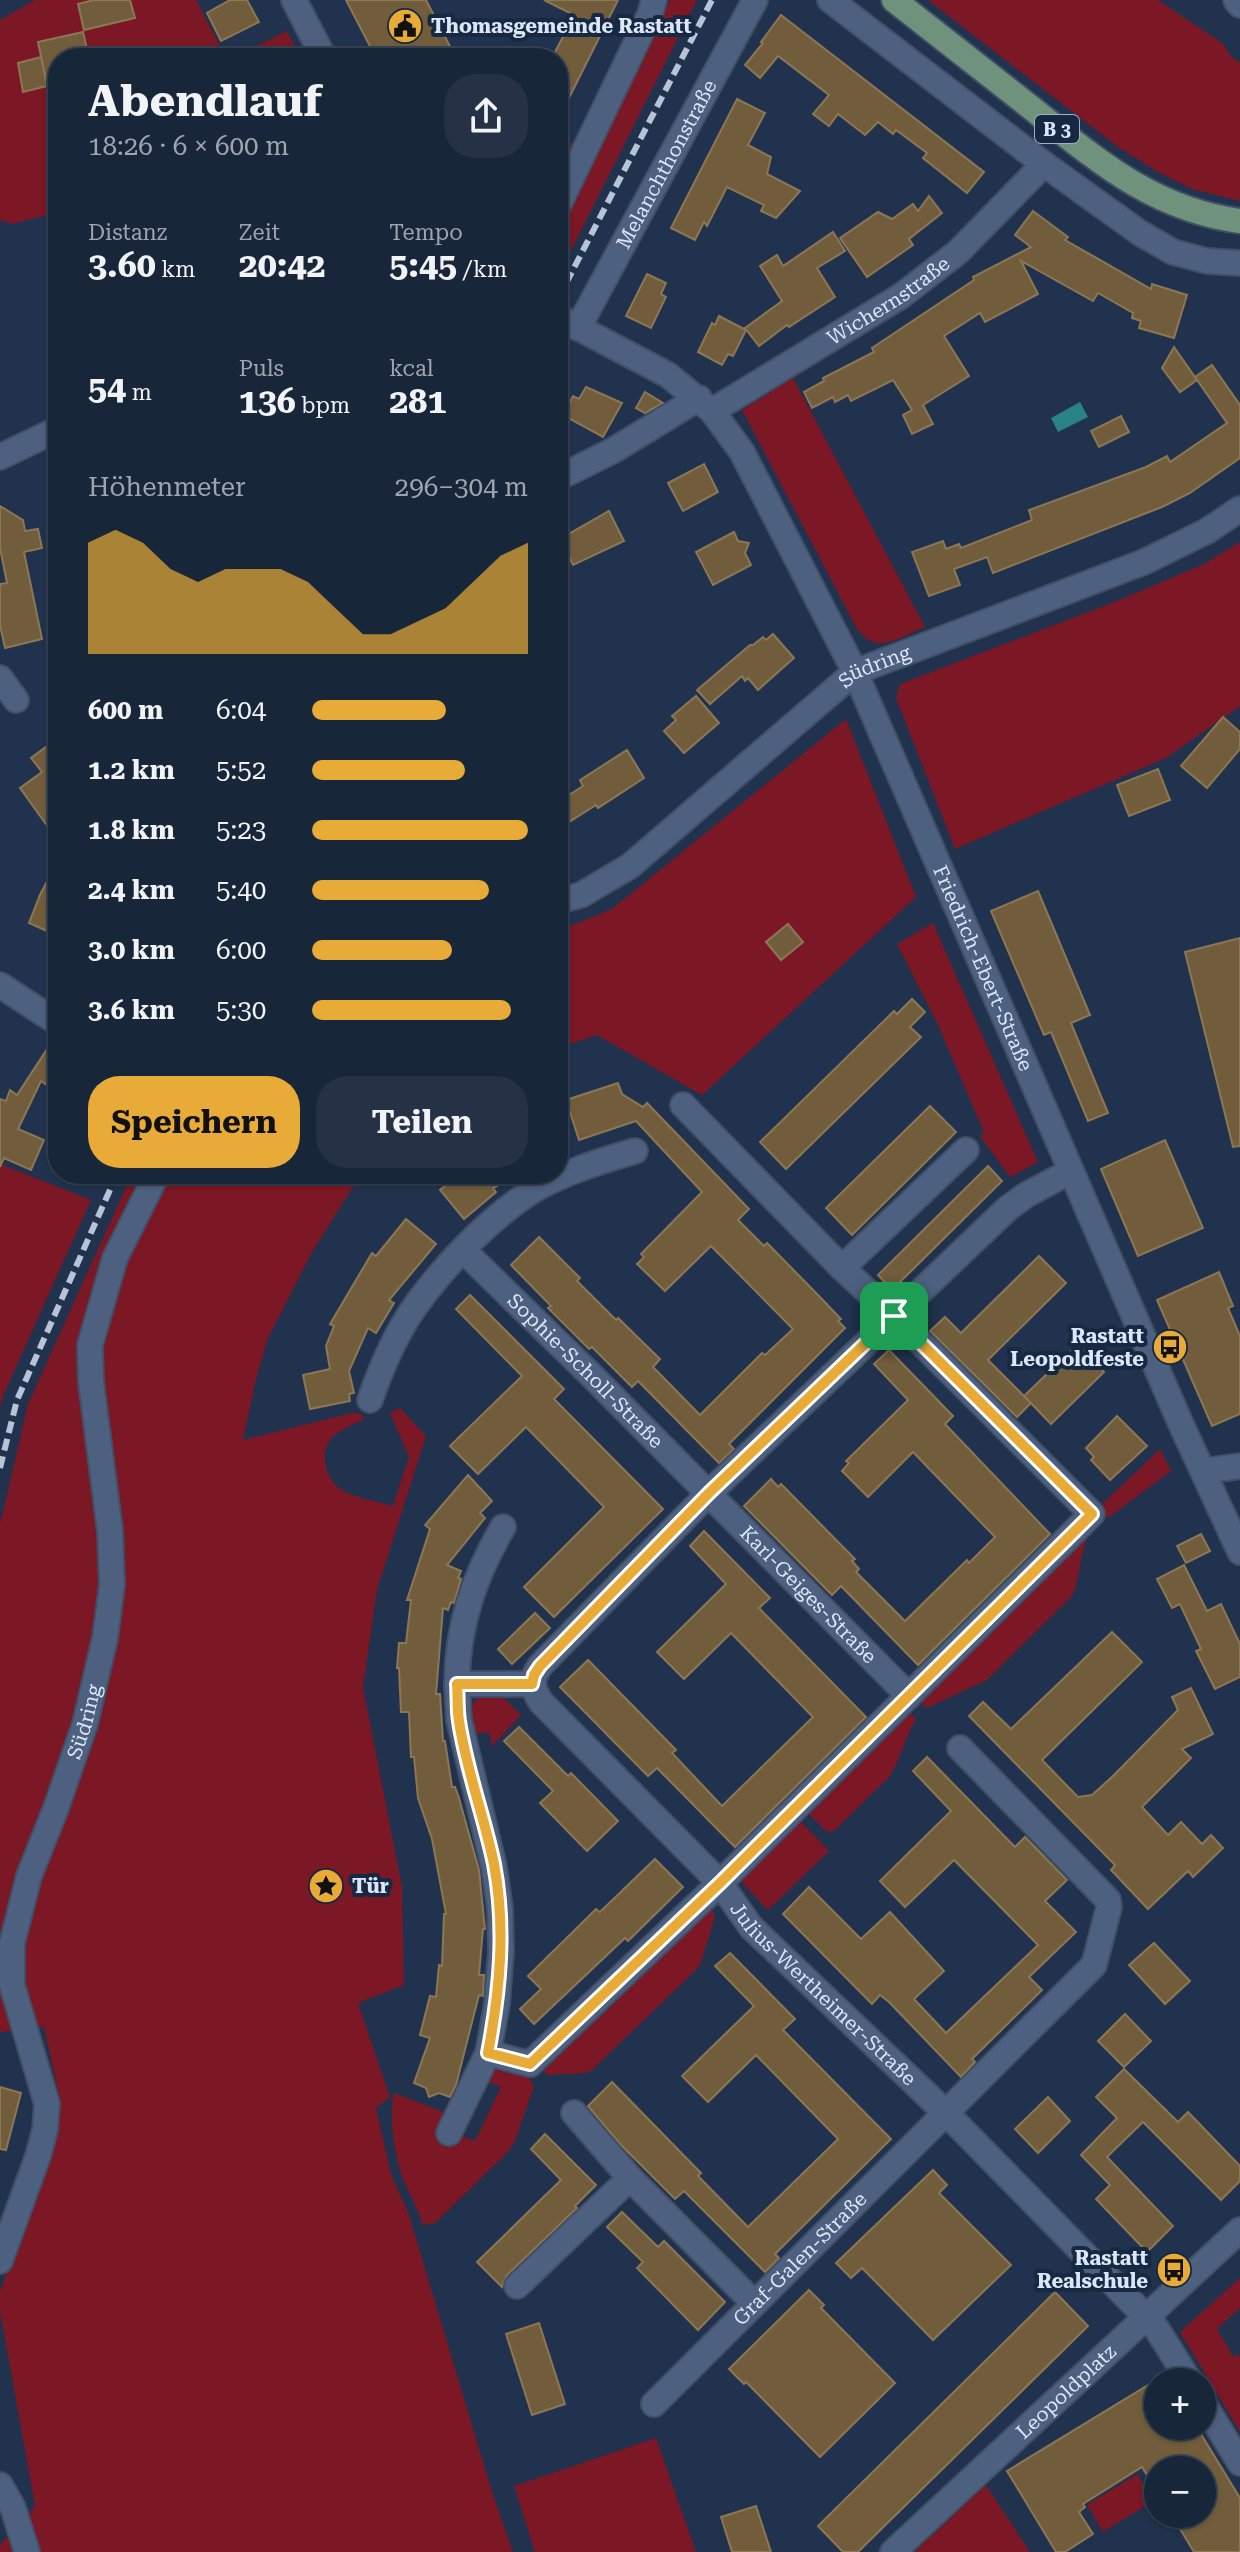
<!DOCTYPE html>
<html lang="de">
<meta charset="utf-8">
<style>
body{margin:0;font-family:"Roboto Serif",serif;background:#253245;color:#f1f3f6;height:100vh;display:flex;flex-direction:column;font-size:30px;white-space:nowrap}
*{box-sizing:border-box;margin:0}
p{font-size:26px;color:#9fa5af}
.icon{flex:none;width:44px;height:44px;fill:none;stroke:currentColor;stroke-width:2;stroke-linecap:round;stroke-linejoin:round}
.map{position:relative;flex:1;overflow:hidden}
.side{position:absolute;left:48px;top:48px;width:520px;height:1136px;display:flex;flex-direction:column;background:#18263a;border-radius:32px;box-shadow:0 2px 6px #0004,0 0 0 2px #364354}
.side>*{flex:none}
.buttons{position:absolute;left:1144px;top:2368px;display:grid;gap:16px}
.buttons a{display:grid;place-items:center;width:72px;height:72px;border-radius:50%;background:#18263a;box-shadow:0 2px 6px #0004,0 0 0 2px #364354;font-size:40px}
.pin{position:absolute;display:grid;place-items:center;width:68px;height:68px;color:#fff;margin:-34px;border-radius:16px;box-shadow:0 4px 12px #0006}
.round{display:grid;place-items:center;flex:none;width:84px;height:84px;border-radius:32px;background:#253245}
.headline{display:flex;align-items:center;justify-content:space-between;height:136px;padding:0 40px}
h1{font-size:44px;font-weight:700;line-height:60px}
.figures{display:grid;grid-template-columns:repeat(3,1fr);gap:12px;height:136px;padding:8px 40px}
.figures div{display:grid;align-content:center}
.figures b{font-size:34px;font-weight:700}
.figures small{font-size:22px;font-weight:400}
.figures p{font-size:22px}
.chart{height:224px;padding:16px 40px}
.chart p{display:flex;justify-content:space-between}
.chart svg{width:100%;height:144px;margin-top:8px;fill:#e8ab37;opacity:.7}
.action{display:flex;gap:16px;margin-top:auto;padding:16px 40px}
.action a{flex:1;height:92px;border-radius:32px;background:#e8ab37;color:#111;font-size:32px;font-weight:700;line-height:92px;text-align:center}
.action a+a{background:#253245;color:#f1f3f6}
ul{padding:0 40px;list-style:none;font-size:26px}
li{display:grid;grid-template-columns:128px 96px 1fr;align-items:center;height:60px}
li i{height:20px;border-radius:10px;background:#e8ab37}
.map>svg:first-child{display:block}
.green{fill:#7c1725}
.water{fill:#298286}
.building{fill:#715d3c;stroke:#8c7755;stroke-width:2}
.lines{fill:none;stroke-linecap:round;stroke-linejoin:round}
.minor-casing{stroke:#404f65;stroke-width:28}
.major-casing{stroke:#404f65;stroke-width:28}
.minor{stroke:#4d607f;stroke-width:24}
.major{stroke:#6f927d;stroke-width:24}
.rail{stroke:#b7c4d7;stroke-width:6;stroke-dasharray:12 6;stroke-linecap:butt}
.route-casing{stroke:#fff;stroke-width:16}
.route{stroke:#e8ab37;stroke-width:10}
.labels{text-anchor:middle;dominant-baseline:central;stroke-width:8;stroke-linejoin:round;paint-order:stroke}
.shield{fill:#172842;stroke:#a0aec1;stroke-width:2}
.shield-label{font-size:18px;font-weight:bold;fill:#dbe7f8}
.poi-label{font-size:20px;font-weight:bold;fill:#dbe7f8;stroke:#172842;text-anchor:start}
.street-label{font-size:20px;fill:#dbe7f8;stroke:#172842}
</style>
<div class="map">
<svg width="1240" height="2552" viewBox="0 0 1240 2552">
<rect width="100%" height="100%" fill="#20324d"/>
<g class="green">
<polygon points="35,0 196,0 226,58 58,58 58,212 12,224 0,220 0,20"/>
<polygon points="670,0 697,0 558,276 558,228"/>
<polygon points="928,0 1158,0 1222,43 1231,56 1240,63 1240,201 1192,189 1158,172 1118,147"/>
<polygon points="287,31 301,58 231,58"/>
<polygon points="558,135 574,144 558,169"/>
<path d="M793 378 925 627C898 638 875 657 856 627L742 410Z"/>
<polygon points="1240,542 1240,706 1166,758 955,849 896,698 900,684 1117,601 1204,564"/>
<polygon points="846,719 916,897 702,1095 597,1035 558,1048 558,931 612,909"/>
<polygon points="933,923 1038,1162 1010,1177 980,1136 984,1132 938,1025 897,944"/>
<polygon points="0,1164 91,1200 3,1396 0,1408"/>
<path d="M132 1174H365L354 1185 311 1254 268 1338 256 1379 243 1440 352 1413 362 1414 363 1420C352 1425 338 1430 330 1440 320 1454 325 1476 338 1487 352 1498 376 1501 393 1506L409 1457 390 1413 400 1408 426 1436 377 1590 363 1687 402 1887 404 1985 358 2003 390 2097 376 2108 391 2174 408 2212 493 2495 513 2552H0V2545L35 2506 0 2311V2292L55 2132 59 2095 44 2027 0 2032V1524L28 1404Z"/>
<polygon points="1160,1449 1171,1471 1108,1518 1098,1508"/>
<path d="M1086 1532 1089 1536C1078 1555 1082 1578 1071 1597L987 1680 927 1708 916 1697Z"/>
<path d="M485 1694 501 1695 521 1715 492 1746 489 1732 471 1735C470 1716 466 1703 485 1694Z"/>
<path d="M905 1708 916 1719C905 1737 901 1758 890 1776L835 1830 831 1832 826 1831 802 1807Z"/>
<polygon points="795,1815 829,1851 768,1910 734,1874"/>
<polygon points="705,1903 714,1913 714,1920 701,1962 696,1970 592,2070 586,2073 547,2075 541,2067"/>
<path d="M500 2067C514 2071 527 2072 534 2086L515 2141 508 2152 435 2223 423 2225C418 2209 410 2195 403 2179 395 2158 388 2116 394 2093L446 2113 460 2135 475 2141 501 2087 486 2080 491 2070Z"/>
<polygon points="1240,2278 1240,2308 1217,2329 1233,2356 1238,2354 1240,2358 1240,2432 1180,2332"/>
<polygon points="656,2438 696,2552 535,2552 514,2486"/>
<polygon points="1137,2474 1153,2501 1103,2532 1087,2505"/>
<polygon points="986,2485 1030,2552 914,2552"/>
</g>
<polygon class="water" points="1080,402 1088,417 1058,432 1051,418"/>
<g class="building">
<polygon points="94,0 130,0 135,18 84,30 78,4"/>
<polygon points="230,0 247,0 259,22 221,41 207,13"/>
<polygon points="346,0 426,0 456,58 376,58"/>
<polygon points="544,0 618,0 558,120 558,58 552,58 574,15"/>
<polygon points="781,15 984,172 967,193 923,158 927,153 896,130 893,134 878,122 865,135 838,114 829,126 813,114 829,95 778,56 760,78 745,65 763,43 761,42"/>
<polygon points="83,32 89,58 58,58 58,98 50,99 38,42"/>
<polygon points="41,57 47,86 23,92 18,63"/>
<polygon points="737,99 765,113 748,145 771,157 767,174 800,191 776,218 761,211 764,205 727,187 707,226 704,222 695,240 671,228"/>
<polygon points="929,196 942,213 909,239 913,245 867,277 840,238 878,212 892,219 913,204 918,211"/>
<polygon points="1033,211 1068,237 1065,240 1151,289 1152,284 1187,295 1174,338 1139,328 1141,321 1132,318 1133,313 1098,293 1093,301 1021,261 1038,294 985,322 980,313 944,336 969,376 923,405 933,424 912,434 903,415 912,410 893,380 851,401 848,395 835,402 833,397 812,408 804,392 824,381 823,378 874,352 872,348 974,280 973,277 1031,247 1015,235"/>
<polygon points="833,232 845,251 817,268 835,297 789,327 787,325 759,346 745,328 782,301 760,266 777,255 783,266"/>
<polygon points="647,274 666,283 661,294 666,297 651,328 626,316"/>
<polygon points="719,316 746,330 733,356 728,354 722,365 698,352 712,323 715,325"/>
<polygon points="1174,347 1197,380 1180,392 1162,368"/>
<polygon points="1212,365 1240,405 1240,458 1190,493 1162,507 993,573 987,557 954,569 960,585 929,596 912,552 943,541 946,549 959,544 961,548 1032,520 1029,510 1146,467 1167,456 1170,462 1227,423 1195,377"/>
<polygon points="586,387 622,403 603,437 563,415 573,396 579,399"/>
<polygon points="645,392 663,403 645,413 636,408"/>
<polygon points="1121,416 1129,432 1099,447 1091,431"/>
<polygon points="704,464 718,492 683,511 668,483"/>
<polygon points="0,506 23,520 25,531 38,529 42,548 24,552 42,639 5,648 0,625 0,584 7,583 0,548"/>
<polygon points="609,511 624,541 573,565 560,539"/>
<polygon points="734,532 738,541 749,543 745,553 751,565 713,585 696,552"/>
<polygon points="773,634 794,658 758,690 748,678 745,681 742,676 710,704 697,690 750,645 753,645 763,637 766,640"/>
<polygon points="696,696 719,723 684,753 664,731 676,720 672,716"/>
<polygon points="1223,717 1240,732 1240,749 1207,788 1181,766"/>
<polygon points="58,738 58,841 20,788 42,772 31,758"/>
<polygon points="627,750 644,778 598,808 596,805 569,822 558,802 583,786 580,780"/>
<polygon points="1158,769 1170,800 1129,816 1117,785"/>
<polygon points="58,860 58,936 29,923 40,895"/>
<polygon points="1038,891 1090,1015 1071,1023 1108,1113 1088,1121 1051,1032 1044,1035 991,911"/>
<polygon points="788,924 803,942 781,960 766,942"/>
<polygon points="1240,938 1240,1146 1233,1147 1185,952"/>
<polygon points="912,999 925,1012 910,1027 921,1037 786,1169 760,1142 894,1011 897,1014"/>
<polygon points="55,1037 58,1038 58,1093 41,1081 18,1129 44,1140 31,1170 4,1158 0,1167 0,1099 6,1101 10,1090 17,1095"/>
<polygon points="618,1083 622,1094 643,1107 647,1103 749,1209 738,1220 764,1246 767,1243 818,1295 841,1319 838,1321 845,1328 729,1444 734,1449 719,1463 638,1381 632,1387 592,1347 589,1349 548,1308 551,1306 511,1265 539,1237 580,1278 577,1281 616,1320 618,1318 660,1359 653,1367 700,1415 762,1353 765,1355 793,1329 711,1246 665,1291 637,1264 644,1257 641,1254 702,1192 636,1121 579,1140 566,1100"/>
<polygon points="930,1106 956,1132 852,1235 826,1208"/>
<polygon points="1165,1140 1203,1228 1138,1256 1101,1169"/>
<polygon points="988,1166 1002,1181 892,1290 878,1275"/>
<polygon points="459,1174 520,1174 493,1188 496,1192 464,1219 440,1190"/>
<polygon points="406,1219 436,1244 389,1300 394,1303 376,1333 368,1328 349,1371 354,1393 349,1394 350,1401 310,1409 303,1375 330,1369 326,1346 334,1326 330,1324 372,1253 376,1256"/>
<polygon points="1039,1256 1066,1283 988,1360 1031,1403 1017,1417 930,1331 945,1317 961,1333"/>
<polygon points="1219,1272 1233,1306 1228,1308 1240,1336 1240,1414 1212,1426 1157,1300"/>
<polygon points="470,1295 564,1389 554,1399 663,1509 554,1617 524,1587 604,1507 526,1427 478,1474 450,1446 522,1376 456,1309"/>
<polygon points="1077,1345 1104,1372 1051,1424 1024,1396"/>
<polygon points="889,1350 953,1416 945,1424 1050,1534 918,1665 841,1586 832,1595 744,1506 771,1479 778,1487 781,1484 855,1559 852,1561 859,1569 856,1572 905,1621 967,1560 969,1563 995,1537 913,1452 868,1497 842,1471 849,1463 846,1461 908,1400 874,1364"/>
<polygon points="1117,1416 1147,1446 1110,1480 1091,1460 1094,1457 1086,1448"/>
<polygon points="468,1475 492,1501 480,1513 485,1518 447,1565 461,1571 458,1578 461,1579 454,1603 451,1602 448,1610 443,1608 436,1694 440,1694 443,1741 445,1741 452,1787 455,1787 459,1798 479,1870 485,1929 483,1929 479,1975 484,1975 483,1996 479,1995 456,2085 450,2097 439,2093 429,2097 426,2088 414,2083 430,2038 420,2035 430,1996 436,1997 439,1965 442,1966 444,1914 446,1914 432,1839 418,1798 414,1757 411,1757 409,1712 401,1712 399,1668 397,1668 399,1643 406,1643 411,1600 407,1600 430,1529 425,1525"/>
<polygon points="704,1531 770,1598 759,1608 866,1717 735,1847 657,1768 648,1776 560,1687 588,1660 676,1750 672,1753 722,1806 813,1717 731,1633 684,1679 657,1652 726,1584 690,1546"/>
<polygon points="1201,1534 1210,1551 1186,1563 1177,1546"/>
<polygon points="1184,1565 1207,1611 1221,1604 1240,1644 1240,1677 1215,1689 1196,1651 1201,1649 1180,1604 1172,1608 1157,1579"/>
<polygon points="535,1613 550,1628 512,1664 498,1649"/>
<polygon points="1112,1632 1142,1662 1042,1760 1078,1797 1092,1795 1113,1776 1178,1710 1172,1697 1191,1688 1213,1734 1182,1749 1191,1758 1142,1807 1168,1835 1181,1822 1202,1844 1211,1835 1223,1848 1193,1877 1188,1871 1148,1909 1111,1870 1115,1865 969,1716 983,1702 1011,1729"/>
<polygon points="519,1727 568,1776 571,1773 618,1821 587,1851 540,1803 553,1791 504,1741"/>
<polygon points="927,1757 1015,1847 1025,1837 1067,1880 1045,1901 1076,1932 1029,1977 1042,1990 972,2059 975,2062 961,2077 889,2002 880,1995 872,2004 783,1914 809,1887 861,1939 890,1912 944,1971 914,1999 946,2033 1038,1945 954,1860 905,1907 880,1881 951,1811 913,1771"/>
<polygon points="655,1859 683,1887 628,1941 625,1938 534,2024 520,2009 541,1989 528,1976 596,1909 600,1912"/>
<polygon points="1154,1943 1190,1981 1165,2004 1129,1965"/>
<polygon points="730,1953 795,2019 783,2030 891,2139 775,2254 779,2258 765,2272 684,2191 675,2199 619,2143 588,2106 612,2082 701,2173 698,2176 748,2227 838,2139 756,2055 708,2102 682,2076 754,2006 715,1966"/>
<polygon points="1125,2014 1151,2041 1124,2067 1098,2041"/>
<polygon points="1124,2069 1178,2122 1188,2112 1240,2166 1240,2181 1221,2200 1143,2122 1107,2157 1173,2226 1147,2252 1096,2199 1110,2185 1081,2155 1117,2118 1096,2097"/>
<polygon points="0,2087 21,2093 6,2150 0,2149"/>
<polygon points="1048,2097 1070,2121 1038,2153 1015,2129"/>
<polygon points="545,2134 596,2185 575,2206 577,2208 507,2275 502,2287 477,2262 561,2180 531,2149"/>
<polygon points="933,2170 947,2185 939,2193 1011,2265 933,2340 862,2268 851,2278 836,2263"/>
<polygon points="622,2212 658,2247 664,2241 725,2302 698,2330 637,2268 643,2262 607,2227"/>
<polygon points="809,2290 824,2305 821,2308 895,2383 820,2457 746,2382 744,2384 729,2369"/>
<polygon points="1055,2292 1088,2326 858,2552 843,2552 818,2526"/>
<polygon points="539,2323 565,2404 532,2415 506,2334"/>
<polygon points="1158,2379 1158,2426 1196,2426 1240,2498 1240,2552 1194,2552 1171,2514 1202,2514 1202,2470 1158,2470 1158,2493 1142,2467 1083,2504 1085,2507 1079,2512 1093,2534 1065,2552 1056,2552 1007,2471"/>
<polygon points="756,2506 771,2552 732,2552 721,2517"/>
</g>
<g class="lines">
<g class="minor-casing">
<g id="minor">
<polyline points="294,0 324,58"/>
<polyline points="830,0 1044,164 1140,233 1173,252 1207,261 1240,263"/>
<polyline points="1236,0 1240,5"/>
<polyline points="558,206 650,14 654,0"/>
<path id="s1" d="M558 317 668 375 712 411 742 452 855 672 1180 1422 1240 1552"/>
<path id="s2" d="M578 328 755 0"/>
<path id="s3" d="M712 411 901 296 958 252 1044 164"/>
<polyline points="0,457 58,429"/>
<polyline points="558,478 614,450 699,398"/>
<polyline points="0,678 16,700"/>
<path id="s4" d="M558 901 581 895 630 866 855 672 1144 562 1207 531 1240 509"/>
<polyline points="0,985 58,1023"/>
<path id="s5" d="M1071 1171 1026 1195 1007 1209 709 1493 540 1666C530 1680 532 1688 541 1702L720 1883 751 1927 946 2113 1146 2317"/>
<path id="s6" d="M463 1250 593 1377 909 1696"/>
<polyline points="842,1268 966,1150"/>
<path d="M370 1400C394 1331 416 1298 466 1246 488 1224 510 1204 537 1188 568 1171 601 1161 635 1151"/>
<polyline points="1203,1471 1240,1466"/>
<path d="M457 1684C457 1626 474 1577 503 1527"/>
<polyline points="488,2053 530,2064 720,1883 1092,1514 894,1316 842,1268 683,1105"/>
<polyline points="574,2113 630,2178 754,2303"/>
<polyline points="449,2133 488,2053 497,2004 501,1951 500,1909 494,1867 459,1720 457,1684 532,1684"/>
<path id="s7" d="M0 2261 38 2156 45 2130 47 2104 12 1985V1943L29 1876 56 1808 85 1724 105 1638 112 1585 110 1531 91 1382 90 1345 115 1258 157 1174"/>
<polyline points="517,2286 630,2178"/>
<polyline points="1148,2315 1190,2382"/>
<polyline points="1202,2401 1240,2463"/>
<path id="s8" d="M654 2404 1094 1965 1109 1907 1108 1900 960 1748"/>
<polyline points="0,2485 13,2508 27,2552"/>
<path id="s9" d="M893 2552 1240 2230"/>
</g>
</g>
<g class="major-casing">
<path id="major" d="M894 0C939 35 984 71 1029 106 1096 159 1151 209 1240 221"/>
</g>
<use href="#minor" class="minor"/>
<use href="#major" class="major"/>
<g class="rail">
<polyline points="558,299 712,0"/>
<polyline points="0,1468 17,1400 117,1174"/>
</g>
</g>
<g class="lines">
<g class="route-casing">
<path id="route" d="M894 1316 1092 1514 720 1883 530 2064 488 2053C500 1990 506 1928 494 1864 484 1816 466 1769 459 1721 457 1709 458 1696 457 1684H532L534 1675 540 1666 709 1493Z"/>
</g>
<use href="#route" class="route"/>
</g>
<defs>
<g id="civic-disc" transform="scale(1.8)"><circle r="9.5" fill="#e8ab37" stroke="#172842"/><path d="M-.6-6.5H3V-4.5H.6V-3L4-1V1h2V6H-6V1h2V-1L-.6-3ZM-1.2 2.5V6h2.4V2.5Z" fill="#111"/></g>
<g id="bus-disc" transform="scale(1.8)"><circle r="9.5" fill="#e8ab37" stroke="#172842"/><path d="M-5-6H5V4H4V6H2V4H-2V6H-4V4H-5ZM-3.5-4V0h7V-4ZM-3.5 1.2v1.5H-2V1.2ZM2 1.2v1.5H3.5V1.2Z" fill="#111"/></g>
<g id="sight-disc" transform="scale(1.8)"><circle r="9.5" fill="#e8ab37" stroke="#172842"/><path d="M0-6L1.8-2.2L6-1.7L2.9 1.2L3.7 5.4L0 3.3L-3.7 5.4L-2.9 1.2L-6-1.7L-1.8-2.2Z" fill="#111"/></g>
</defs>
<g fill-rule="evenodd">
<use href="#civic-disc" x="405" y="26"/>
<use href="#bus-disc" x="1170" y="1347"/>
<use href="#sight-disc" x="326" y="1886"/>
<use href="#bus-disc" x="1174" y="2270"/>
</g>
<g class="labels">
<rect class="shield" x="1035" y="115" width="44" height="28" rx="6"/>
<g class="shield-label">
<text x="1057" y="129">B 3</text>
</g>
<g class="poi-label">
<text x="431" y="26">Thomasgemeinde Rastatt</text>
<text x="1144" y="1336" text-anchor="end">Rastatt<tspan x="1144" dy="23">Leopoldfeste</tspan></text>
<text x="352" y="1886">Tür</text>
<text x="1148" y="2258" text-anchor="end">Rastatt<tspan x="1148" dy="23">Realschule</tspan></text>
</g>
<g class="street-label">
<text stroke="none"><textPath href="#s2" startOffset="186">Melanchthonstraße</textPath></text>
<text stroke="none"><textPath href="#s3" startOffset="208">Wichernstraße</textPath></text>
<text stroke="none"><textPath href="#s4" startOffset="398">Südring</textPath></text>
<text stroke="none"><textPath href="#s1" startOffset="802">Friedrich-Ebert-Straße</textPath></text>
<text stroke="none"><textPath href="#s6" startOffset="172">Sophie-Scholl-Straße</textPath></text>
<text stroke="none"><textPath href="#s6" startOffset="488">Karl-Geiges-Straße</textPath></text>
<text stroke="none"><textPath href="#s7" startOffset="564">Südring</textPath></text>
<text stroke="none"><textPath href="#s5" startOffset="1174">Julius-Wertheimer-Straße</textPath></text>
<text stroke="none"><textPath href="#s8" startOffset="206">Graf-Galen-Straße</textPath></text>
<text stroke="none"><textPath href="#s9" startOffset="236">Leopoldplatz</textPath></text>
</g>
</g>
</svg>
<div class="buttons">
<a>+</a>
<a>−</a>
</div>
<div class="pin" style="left:894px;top:1316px;background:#1e9e55"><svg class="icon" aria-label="arrive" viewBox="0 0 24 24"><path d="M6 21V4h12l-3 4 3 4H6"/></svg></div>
<section class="side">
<div class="headline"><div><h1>Abendlauf</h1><p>18:26 · 6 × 600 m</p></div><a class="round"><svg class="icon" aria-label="share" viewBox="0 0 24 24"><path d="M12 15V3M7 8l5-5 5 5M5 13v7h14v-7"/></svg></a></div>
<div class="figures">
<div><p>Distanz</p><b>3.60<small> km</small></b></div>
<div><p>Zeit</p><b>20:42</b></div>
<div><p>Tempo</p><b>5:45<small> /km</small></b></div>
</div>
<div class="figures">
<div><b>54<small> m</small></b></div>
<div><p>Puls</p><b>136<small> bpm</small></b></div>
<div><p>kcal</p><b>281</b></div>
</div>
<div class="chart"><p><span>Höhenmeter</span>296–304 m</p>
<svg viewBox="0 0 160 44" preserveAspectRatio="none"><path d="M0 44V10L10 6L20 10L30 18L40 22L50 18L60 18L70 18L80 22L90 30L100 38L110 38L120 34L130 30L140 22L150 14L160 10V44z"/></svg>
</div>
<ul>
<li><b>600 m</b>6:04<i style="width:62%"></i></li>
<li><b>1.2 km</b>5:52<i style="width:71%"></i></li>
<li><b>1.8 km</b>5:23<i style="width:100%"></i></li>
<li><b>2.4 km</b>5:40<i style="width:82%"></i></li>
<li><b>3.0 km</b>6:00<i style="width:65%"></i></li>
<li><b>3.6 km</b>5:30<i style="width:92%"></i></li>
</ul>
<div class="action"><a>Speichern</a><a>Teilen</a></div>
</section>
</div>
